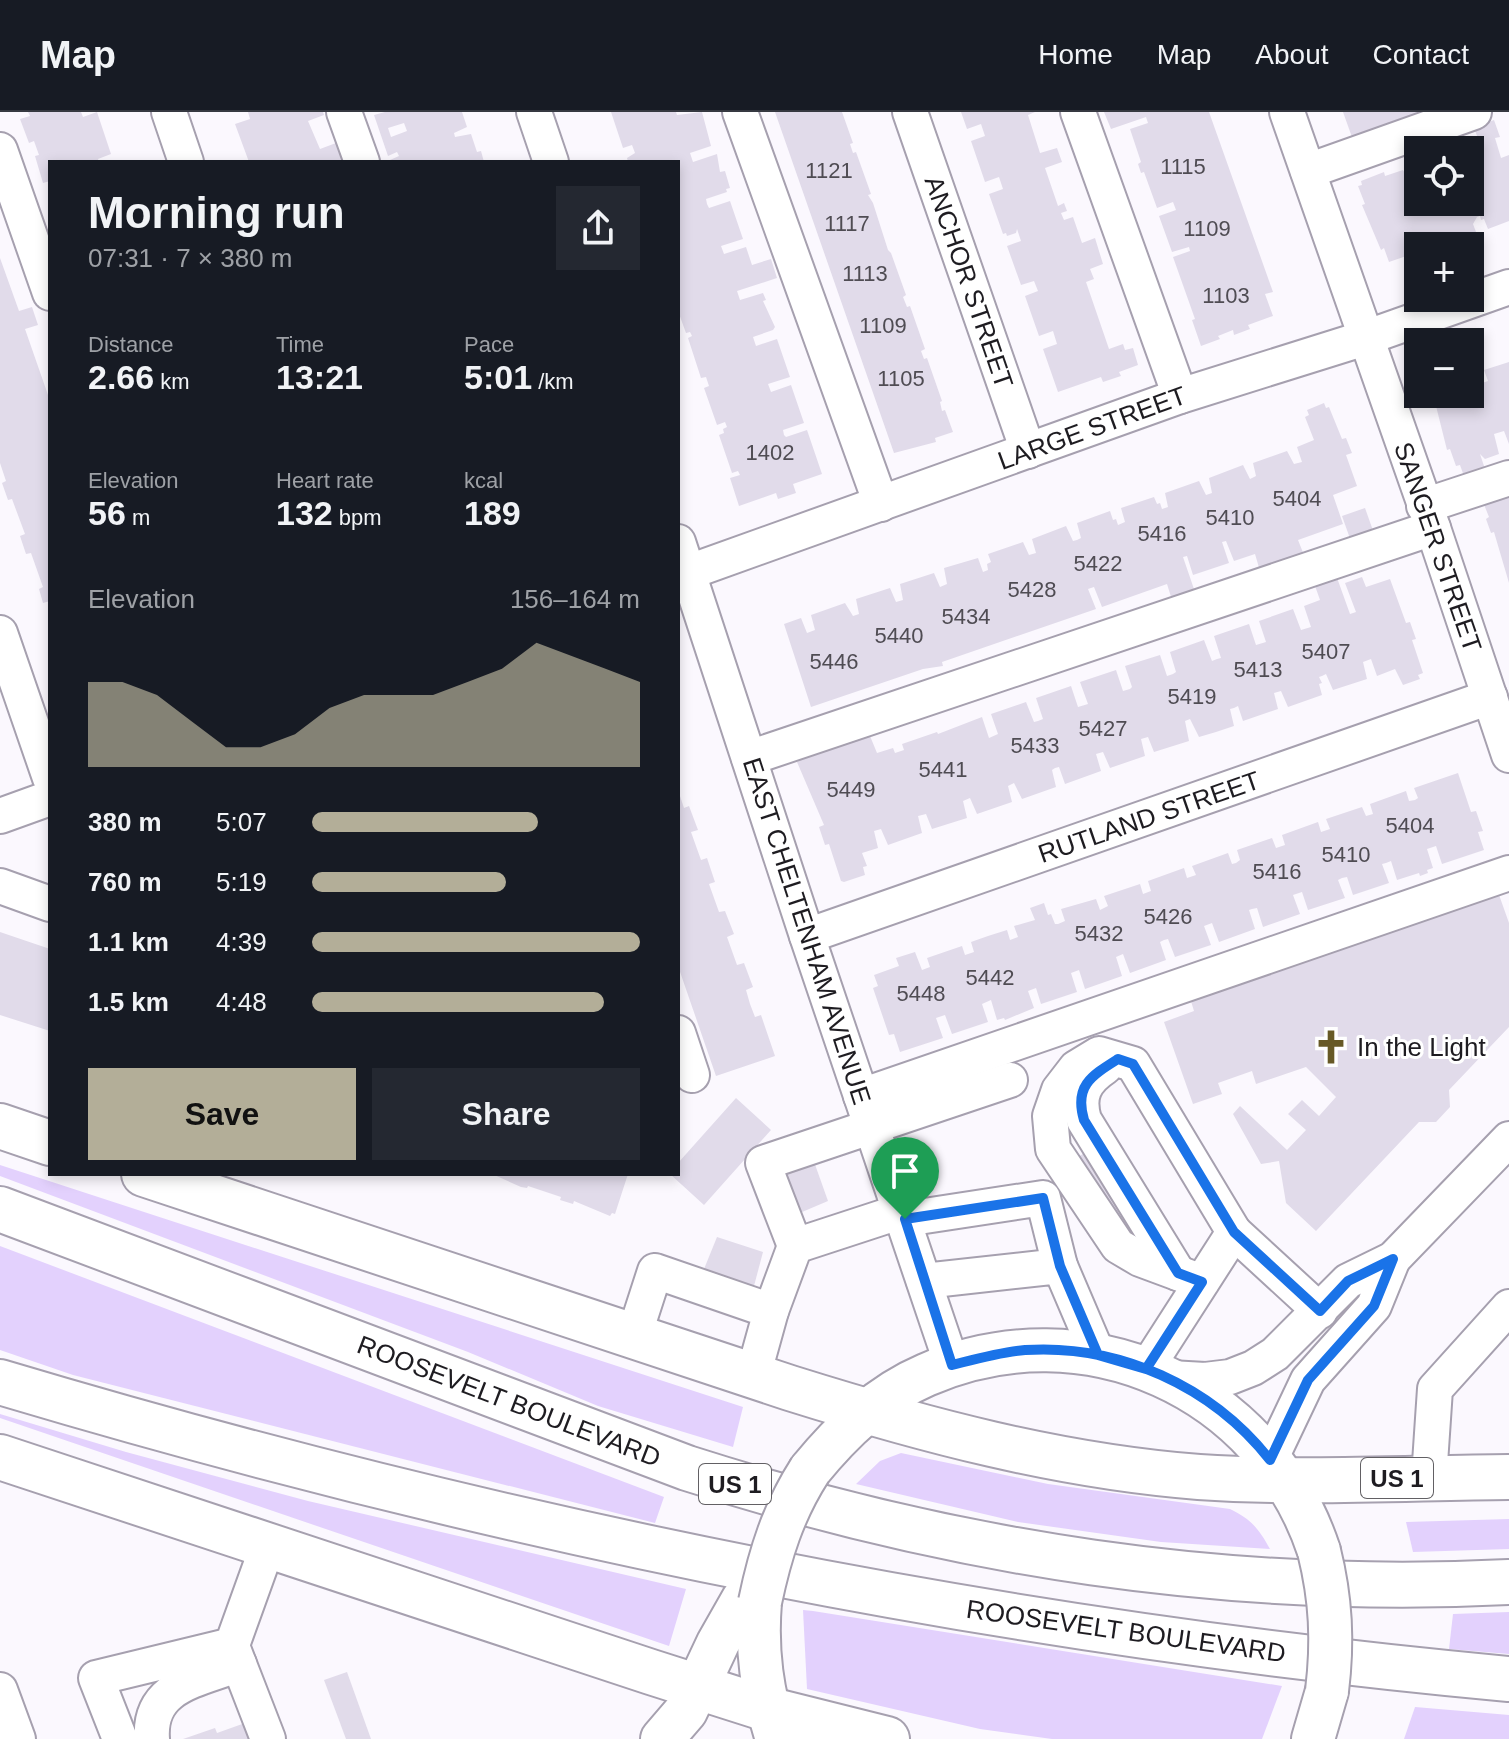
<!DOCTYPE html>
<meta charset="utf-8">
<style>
body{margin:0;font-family:Helvetica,sans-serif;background:#242831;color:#f1f3f6;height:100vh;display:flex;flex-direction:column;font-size:30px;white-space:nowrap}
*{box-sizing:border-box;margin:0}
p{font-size:26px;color:#9ea1a6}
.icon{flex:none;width:44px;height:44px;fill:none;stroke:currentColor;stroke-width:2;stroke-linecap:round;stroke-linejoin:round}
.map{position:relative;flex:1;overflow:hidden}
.drawer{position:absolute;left:48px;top:48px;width:632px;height:1016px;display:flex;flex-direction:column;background:#171b24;border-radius:0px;box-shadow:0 4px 12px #0003}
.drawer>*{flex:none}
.controls{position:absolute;left:1404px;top:24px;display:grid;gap:16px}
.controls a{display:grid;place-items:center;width:80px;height:80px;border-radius:0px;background:#171b24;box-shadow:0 4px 12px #0003;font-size:40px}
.pin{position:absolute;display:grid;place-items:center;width:68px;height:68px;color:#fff;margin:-82px -34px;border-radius:50% 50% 50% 0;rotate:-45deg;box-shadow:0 0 8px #0007}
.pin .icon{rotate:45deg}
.round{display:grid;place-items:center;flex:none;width:84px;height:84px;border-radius:0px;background:#242831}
.headline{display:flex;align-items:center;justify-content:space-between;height:136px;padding:0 40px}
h1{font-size:44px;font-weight:600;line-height:60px}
.metrics{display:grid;grid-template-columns:repeat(3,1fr);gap:12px;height:136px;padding:8px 40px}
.metrics div{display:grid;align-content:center}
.metrics b{font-size:34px;font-weight:600}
.metrics small{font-size:22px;font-weight:400}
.metrics p{font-size:22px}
.chart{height:224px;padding:16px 40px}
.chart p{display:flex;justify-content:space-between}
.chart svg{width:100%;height:144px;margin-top:8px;fill:#b3ae98;opacity:.7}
.action{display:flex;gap:16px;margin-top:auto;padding:16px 40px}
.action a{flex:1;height:92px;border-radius:0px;background:#b3ae98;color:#111;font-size:32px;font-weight:600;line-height:92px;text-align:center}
.action a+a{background:#242831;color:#f1f3f6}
ul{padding:0 40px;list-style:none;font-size:26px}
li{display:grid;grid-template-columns:128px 96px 1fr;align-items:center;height:60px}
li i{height:20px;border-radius:10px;background:#b3ae98}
header{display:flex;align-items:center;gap:48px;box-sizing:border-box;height:112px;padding:0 40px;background:#171b24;border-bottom:2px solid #363941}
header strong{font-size:38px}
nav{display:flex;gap:44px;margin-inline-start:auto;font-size:28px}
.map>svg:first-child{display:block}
.green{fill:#e3d1fd}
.building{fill:#e1dbea;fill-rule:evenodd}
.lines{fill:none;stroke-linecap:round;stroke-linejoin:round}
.minor-casing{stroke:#a6a0af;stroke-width:38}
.major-casing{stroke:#a6a0af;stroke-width:46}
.highway-casing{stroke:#a6a0af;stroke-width:48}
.minor{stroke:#fff;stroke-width:34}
.major{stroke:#fff;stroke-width:42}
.highway{stroke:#fff;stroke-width:44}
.major-bridge-casing{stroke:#a6a0af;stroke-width:46;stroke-linecap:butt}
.major-bridge{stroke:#fff;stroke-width:42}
.route-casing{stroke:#fff;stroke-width:16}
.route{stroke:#1a73e8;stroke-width:10}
.labels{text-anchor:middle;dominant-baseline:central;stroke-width:6;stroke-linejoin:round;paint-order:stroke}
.number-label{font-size:22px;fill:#4f4c53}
.shield{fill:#fff;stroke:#626064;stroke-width:2}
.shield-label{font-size:24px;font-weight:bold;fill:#1e1c21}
.street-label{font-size:26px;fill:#1e1c21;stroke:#fff}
.poi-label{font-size:26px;fill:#1e1c21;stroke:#fff;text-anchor:start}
</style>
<header>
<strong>Map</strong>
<nav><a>Home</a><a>Map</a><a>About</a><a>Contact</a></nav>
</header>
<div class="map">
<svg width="1509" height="1627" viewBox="0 0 1509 1627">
<rect width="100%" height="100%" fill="#fbf8fe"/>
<g class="green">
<polygon points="0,1053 743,1295 733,1335 598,1294 468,1240 0,1064"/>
<polygon points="0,1134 664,1385 655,1411 73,1263 0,1238"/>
<polygon points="0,1302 126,1340 308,1389 686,1477 669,1534 0,1306"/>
<path d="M901 1341 1048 1372 1230 1397C1251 1407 1259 1417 1270 1437L1161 1430 1018 1410 856 1372 880 1349Z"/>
<polygon points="1509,1407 1509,1437 1413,1440 1406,1410"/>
<polygon points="803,1498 813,1499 1282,1574 1262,1627 1052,1627 980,1617 807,1577"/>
<polygon points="1509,1500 1509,1542 1449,1537 1453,1502"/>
<polygon points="1415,1595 1509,1603 1509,1627 1404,1627"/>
</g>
<g class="building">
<polygon points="28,0 81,0 83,5 97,0 111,42 98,47 99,50 50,50 50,69 43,71 35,44 39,43 34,29 29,31 20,7 30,4"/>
<polygon points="248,0 323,0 324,3 308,9 320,37 336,31 342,50 249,50 235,12 250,7"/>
<path d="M385 0H462L467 15 454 21 455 25 471 22 477 40 481 39 484 50H390V48L399 44 397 40 388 44 374 3ZM404 11 407 19 391 25 388 16Z"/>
<polygon points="611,0 676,0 677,3 702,0 711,34 690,41 693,50 717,42 720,60 725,59 730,76 726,77 727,80 706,87 707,92 709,96 730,89 743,127 721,134 724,142 746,135 752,153 771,147 777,166 737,179 740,188 763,181 766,188 763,189 775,215 773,218 753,225 756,234 777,227 790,265 768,272 771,280 791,273 804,311 783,318 784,323 786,325 807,318 822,362 793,372 796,381 778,387 776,381 739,394 730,366 740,363 738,359 732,361 719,323 724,321 723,317 727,315 725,310 717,313 704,276 709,274 706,265 701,266 688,226 692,224 690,220 686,221 678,199 678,50 628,50 627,46 635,41 632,33 623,36"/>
<polygon points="775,0 842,0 853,31 850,32 853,41 856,40 871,82 868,83 873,91 888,138 891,141 906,183 903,185 907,195 910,194 925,237 921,239 924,247 927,246 942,289 940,290 942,299 945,298 953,320 935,326 936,330 894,341"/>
<polygon points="961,0 1035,0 1028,3 1040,41 1057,36 1062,50 1045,56 1058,94 1064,91 1067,99 1061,101 1064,108 1073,105 1082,131 1095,126 1103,152 1090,157 1094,167 1086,170 1109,237 1123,232 1125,238 1133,236 1138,253 1119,260 1121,264 1103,270 1101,265 1058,280 1043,237 1057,232 1053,219 1039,224 1025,184 1038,179 1034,169 1021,173 1007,134 1021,129 1017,117 1016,121 1007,124 1006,121 1003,122 989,82 1003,77 999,65 985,70 971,29 985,24 981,12 967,17"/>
<polygon points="1104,0 1209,0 1273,180 1265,182 1273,204 1248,213 1250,217 1234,223 1233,218 1218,224 1220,227 1201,234 1192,208 1195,207 1173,145 1190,139 1189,135 1172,140 1159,104 1176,98 1173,90 1157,96 1144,60 1141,61 1138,52 1141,50 1130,17 1148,11 1146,5 1111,17"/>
<polygon points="1343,0 1423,0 1353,28"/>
<polygon points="1494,8 1500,25 1495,26 1501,46 1509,43 1509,109 1488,117 1484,107 1481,108 1480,104 1477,105 1473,112 1476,120 1442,132 1439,123 1430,122 1433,134 1418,134 1418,140 1389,150 1384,136 1381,138 1362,93 1365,92 1358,74 1362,73 1361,69 1384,60 1385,64 1403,58 1406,63 1418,59 1418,90 1470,90 1470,38 1462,38 1474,33 1477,39 1482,37 1474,16"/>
<polygon points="0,146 19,199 32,195 38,213 25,217 48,283 50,282 50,489 43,491 39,477 43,475 31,441 26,442 20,424 25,422 12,387 8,388 2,371 6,369 0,351"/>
<polygon points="1509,250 1509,332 1504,319 1494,322 1499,342 1485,347 1480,342 1486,360 1465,367 1460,353 1456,354 1450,337 1447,338 1433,282 1470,282 1470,265 1474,263 1477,272 1482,271 1488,269 1484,258"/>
<polygon points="1324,291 1326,296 1329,295 1342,327 1346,326 1352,341 1346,343 1357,374 1333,383 1343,412 1298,428 1304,443 1260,459 1255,442 1234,449 1226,429 1222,430 1229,451 1193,463 1187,444 1183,445 1195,480 1172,488 1167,472 1102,495 1094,475 1088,477 1096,497 942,550 943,554 923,557 811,595 784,512 801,506 807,521 815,518 811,503 845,491 853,504 859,502 856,487 890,476 896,490 903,488 900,472 934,461 940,475 947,472 944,456 978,446 983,460 988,458 987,452 991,450 988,442 1023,430 1029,443 1036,441 1032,427 1066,414 1073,429 1077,428 1081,426 1077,411 1110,399 1113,408 1116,407 1118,413 1125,410 1121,396 1154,385 1157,392 1160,391 1162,397 1168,395 1165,381 1199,369 1206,383 1212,381 1209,366 1243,353 1250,367 1256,364 1253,351 1287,339 1294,352 1302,350 1297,335 1314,328 1305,305 1309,303 1307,298"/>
<polygon points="1509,381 1509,471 1494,420 1491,421 1486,407 1489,405 1483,390"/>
<polygon points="1365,396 1376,427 1353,435 1342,404"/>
<polygon points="1336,463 1350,502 1356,500 1345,471 1362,465 1366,475 1390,467 1406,511 1410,510 1416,527 1412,528 1423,561 1418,563 1420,567 1403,573 1395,557 1377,564 1371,547 1363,550 1367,567 1333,578 1326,562 1322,564 1319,565 1322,571 1319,572 1322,583 1288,595 1281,579 1274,581 1278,597 1243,609 1238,594 1234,596 1230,597 1234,614 1216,620 1199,625 1190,607 1185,609 1189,629 1154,640 1148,625 1141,627 1145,644 1110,656 1103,640 1096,642 1101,659 1065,672 1059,655 1055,656 1052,658 1056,675 1022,687 1014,671 1008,674 1012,690 977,702 970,686 963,689 967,706 932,717 926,702 918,704 922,721 888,733 881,717 874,719 878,736 862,741 867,754 863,755 865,763 844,770 841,769 829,732 825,733 819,715 824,713 797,650 799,649 798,644 870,624 877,641 893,636 895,641 904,638 902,632 937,620 938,622 982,605 989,626 998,622 991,602 1026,590 1034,610 1038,609 1043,607 1036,586 1071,574 1078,595 1088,592 1080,570 1116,558 1123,579 1130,577 1132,575 1125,554 1160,543 1167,564 1173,562 1176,560 1170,540 1204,528 1212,549 1217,547 1221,546 1214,524 1249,512 1256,533 1266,530 1259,509 1293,497 1301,518 1311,515 1304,494 1320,488 1314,471"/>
<polygon points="1458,661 1471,700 1476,699 1483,719 1478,720 1484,738 1442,752 1436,734 1427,737 1433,756 1427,758 1428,761 1420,764 1419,761 1397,768 1391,749 1386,751 1382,752 1389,771 1353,783 1347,765 1342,766 1338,768 1345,786 1308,798 1302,780 1293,783 1300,802 1263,815 1257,796 1252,797 1249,798 1255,817 1219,830 1212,811 1204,814 1211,833 1175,845 1168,827 1164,828 1160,830 1166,848 1130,861 1123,842 1116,845 1122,864 1085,877 1079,858 1071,861 1077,880 1041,892 1036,876 1028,879 1034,896 1005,908 1004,906 997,908 991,888 982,892 988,910 952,922 945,903 936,906 943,926 900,940 894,922 889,923 873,876 878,874 874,863 899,854 896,846 915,840 922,858 930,855 927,846 962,834 965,843 974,840 971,830 988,824 1007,818 1010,828 1018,825 1014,814 1035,808 1030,796 1044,791 1048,803 1051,802 1055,812 1058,812 1065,809 1061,797 1096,787 1100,798 1108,794 1104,784 1140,772 1143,782 1151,779 1148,769 1184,756 1187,766 1196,763 1192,754 1228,741 1232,752 1236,751 1240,748 1237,738 1272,726 1276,736 1285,733 1282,723 1318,710 1321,720 1330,717 1326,707 1362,695 1366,704 1373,702 1370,692 1406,679 1409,689 1415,688 1418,686 1414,676"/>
<polygon points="679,681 684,696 689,694 698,718 691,720 701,748 707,746 715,770 709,772 719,800 725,799 734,822 727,825 737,853 744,851 753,875 746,878 750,892 755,905 761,903 775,944 716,964 678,854"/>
<polygon points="1498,780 1509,811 1509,915 1449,978 1450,995 1436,1010 1419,1010 1316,1119 1286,1091 1279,1049 1261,1052 1233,1002 1240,994 1287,1038 1306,1018 1288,1002 1302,988 1319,1004 1336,985 1306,955 1256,972 1252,959 1218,971 1222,982 1193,992 1164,910 1194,899 1190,886"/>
<polygon points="0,820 50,837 50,919 0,903"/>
<polygon points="736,986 771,1018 704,1093 670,1062 678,1062 678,1051"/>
<polygon points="1090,1037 1138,1105 1122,1116 1074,1048"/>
<polygon points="812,1044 828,1089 795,1103 778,1059"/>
<polygon points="492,1062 628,1062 615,1102 612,1101 610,1104 574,1089 573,1092 560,1088 561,1085 528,1074 527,1076 521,1075"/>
<polygon points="717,1125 763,1140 754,1174 706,1160 704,1157"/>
<polygon points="347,1560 371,1627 346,1627 324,1568"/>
<polygon points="245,1611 254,1627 183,1627 215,1616 217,1621"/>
</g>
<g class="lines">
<g class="minor-casing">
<g id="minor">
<polyline points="169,0 186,50"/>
<polyline points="344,0 362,50"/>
<polyline points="534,0 551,50"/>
<polyline points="740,0 881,392"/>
<polyline points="910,0 1028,339"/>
<polyline points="1078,0 1180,284"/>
<polyline points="1287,0 1433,416 1509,643"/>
<polyline points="0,38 50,181"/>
<polyline points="1308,59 1474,0"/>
<polyline points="1424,394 1509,366"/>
<polyline points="678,430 807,824 952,1253"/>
<polyline points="678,464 1180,284 1365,226 1509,175"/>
<polyline points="0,521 50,666"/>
<polyline points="749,646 1433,416"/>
<polyline points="0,704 50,686"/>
<polyline points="0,774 50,792"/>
<polyline points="807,824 1490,585"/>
<polyline points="678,921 692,963"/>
<path d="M1105 955C1084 969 1077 984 1084 1008L1178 1161"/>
<polyline points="861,984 1509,761"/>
<polyline points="905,1107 1043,1086 1060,1154"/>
<polyline points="1234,1120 1320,1199"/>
<polyline points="795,1134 763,1051 1010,968"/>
<polyline points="924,1169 1060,1154 1098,1243"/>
<polyline points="771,1199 795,1134 902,1099"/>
<polyline points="634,1224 655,1159 771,1199 753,1264"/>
<polyline points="1146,1257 1234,1120 1133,952 1099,942 1076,956 1059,978 1050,1004 1053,1037 1118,1134 1140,1147 1202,1170"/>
<polyline points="1170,1266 1205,1268 1230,1265 1253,1256 1275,1242 1348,1169 1393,1147 1509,1027"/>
<polyline points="1270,1348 1308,1268 1374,1194 1393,1147"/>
<polyline points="1429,1366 1435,1277 1509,1195"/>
<polyline points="232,1534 268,1627"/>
<polyline points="0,1578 18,1627"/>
<polyline points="120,1627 96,1566 232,1533 268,1433"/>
<path d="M152 1627C148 1573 199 1568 239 1552"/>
</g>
</g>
<g class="major-casing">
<g id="major">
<path d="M810 1358C842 1319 879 1283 926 1263 1084 1194 1265 1275 1319 1439"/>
<path d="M760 1490C756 1539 762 1581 777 1627"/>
<polyline points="662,1627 686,1599 718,1531 743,1487"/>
<polyline points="1313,1627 1327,1579"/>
</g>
</g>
<g class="highway-casing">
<g id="highway">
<polyline points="0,1014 50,1031"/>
<path d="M144 1062 790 1276C924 1318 1058 1354 1199 1365 1302 1372 1406 1366 1509 1365"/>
<path d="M0 1097 687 1356C956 1442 1226 1484 1509 1470"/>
<path d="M0 1270C492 1417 997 1520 1509 1567"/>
<polyline points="0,1345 651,1560 767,1597 887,1627"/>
</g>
</g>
<use href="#minor" class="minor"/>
<use href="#major" class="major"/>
<use href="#highway" class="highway"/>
<g class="major-bridge-casing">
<g id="major-bridge">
<path d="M1319 1439C1331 1487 1333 1530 1327 1579"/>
<path d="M760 1490C770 1442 783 1400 810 1358"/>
</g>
</g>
<use href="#major-bridge" class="major-bridge"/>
</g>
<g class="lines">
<g class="route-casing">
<path id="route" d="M905 1107 952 1253C976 1247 1001 1240 1025 1238 1119 1232 1212 1274 1270 1348L1308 1268 1374 1194 1393 1147 1348 1169 1320 1199 1234 1120 1133 952 1118 947C1091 964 1074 974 1084 1008L1178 1161 1202 1170 1146 1257 1098 1243 1060 1154 1043 1086 905 1107"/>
</g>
<use href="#route" class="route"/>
</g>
<defs>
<g id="church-bare" transform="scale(2.76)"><path d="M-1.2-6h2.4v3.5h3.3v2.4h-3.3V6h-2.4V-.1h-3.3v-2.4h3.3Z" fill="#675926" stroke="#fff" stroke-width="2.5" paint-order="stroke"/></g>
</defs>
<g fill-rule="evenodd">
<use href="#church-bare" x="1331" y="935"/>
</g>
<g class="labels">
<g class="number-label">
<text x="1183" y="54">1115</text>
<text x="829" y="58">1121</text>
<text x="847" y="111">1117</text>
<text x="1207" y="116">1109</text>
<text x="865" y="161">1113</text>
<text x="1226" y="183">1103</text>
<text x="883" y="213">1109</text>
<text x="901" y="266">1105</text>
<text x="770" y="340">1402</text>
<text x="1297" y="386">5404</text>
<text x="1230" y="405">5410</text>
<text x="1162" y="421">5416</text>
<text x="1098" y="451">5422</text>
<text x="1032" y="477">5428</text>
<text x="966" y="504">5434</text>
<text x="899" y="523">5440</text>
<text x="1326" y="539">5407</text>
<text x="834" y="549">5446</text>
<text x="1258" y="557">5413</text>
<text x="1192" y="584">5419</text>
<text x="1103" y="616">5427</text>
<text x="1035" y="633">5433</text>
<text x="943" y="657">5441</text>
<text x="851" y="677">5449</text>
<text x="1410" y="713">5404</text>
<text x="1346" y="742">5410</text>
<text x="1277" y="759">5416</text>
<text x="1168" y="804">5426</text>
<text x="1099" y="821">5432</text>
<text x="990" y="865">5442</text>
<text x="921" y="881">5448</text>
</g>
<g class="shield">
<rect x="1361" y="1346" width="72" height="40" rx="6"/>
<rect x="699" y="1352" width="72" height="40" rx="6"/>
</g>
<g class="shield-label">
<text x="1397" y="1366">US 1</text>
<text x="735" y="1372">US 1</text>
</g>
<g class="street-label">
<text transform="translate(969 170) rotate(71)">ANCHOR STREET</text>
<text transform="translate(1092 316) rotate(-20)">LARGE STREET</text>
<text transform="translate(1438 435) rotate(71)">SANGER STREET</text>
<text transform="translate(1149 705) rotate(-19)">RUTLAND STREET</text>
<text transform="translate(807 819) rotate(72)">EAST CHELTENHAM AVENUE</text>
<text transform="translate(509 1289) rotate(21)">ROOSEVELT BOULEVARD</text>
<text transform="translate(1126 1519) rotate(8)">ROOSEVELT BOULEVARD</text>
</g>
<g class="poi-label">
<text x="1357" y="935">In the Light</text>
</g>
</g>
</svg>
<div class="controls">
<a><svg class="icon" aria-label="locate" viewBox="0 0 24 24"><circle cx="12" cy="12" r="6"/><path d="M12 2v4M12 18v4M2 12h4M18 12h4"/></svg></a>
<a>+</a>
<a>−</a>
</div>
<div class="pin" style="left:905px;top:1107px;background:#1e9e55"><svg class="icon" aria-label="arrive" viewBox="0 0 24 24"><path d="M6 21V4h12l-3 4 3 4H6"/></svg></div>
<section class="drawer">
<div class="headline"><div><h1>Morning run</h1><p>07:31 · 7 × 380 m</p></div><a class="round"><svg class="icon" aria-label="share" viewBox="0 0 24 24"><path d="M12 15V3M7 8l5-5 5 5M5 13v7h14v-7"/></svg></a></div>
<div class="metrics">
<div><p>Distance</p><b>2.66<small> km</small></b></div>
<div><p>Time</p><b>13:21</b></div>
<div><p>Pace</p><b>5:01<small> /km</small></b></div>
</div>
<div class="metrics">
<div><p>Elevation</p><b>56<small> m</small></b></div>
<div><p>Heart rate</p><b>132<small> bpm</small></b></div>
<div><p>kcal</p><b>189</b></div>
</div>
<div class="chart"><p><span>Elevation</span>156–164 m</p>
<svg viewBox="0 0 160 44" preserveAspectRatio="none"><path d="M0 44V18L10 18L20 22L30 30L40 38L50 38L60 34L70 26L80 22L90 22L100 22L110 18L120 14L130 6L140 10L150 14L160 18V44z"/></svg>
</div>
<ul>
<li><b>380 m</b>5:07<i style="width:69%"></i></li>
<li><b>760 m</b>5:19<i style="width:59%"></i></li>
<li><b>1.1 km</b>4:39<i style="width:100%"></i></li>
<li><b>1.5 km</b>4:48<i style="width:89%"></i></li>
</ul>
<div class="action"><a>Save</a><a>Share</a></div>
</section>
</div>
